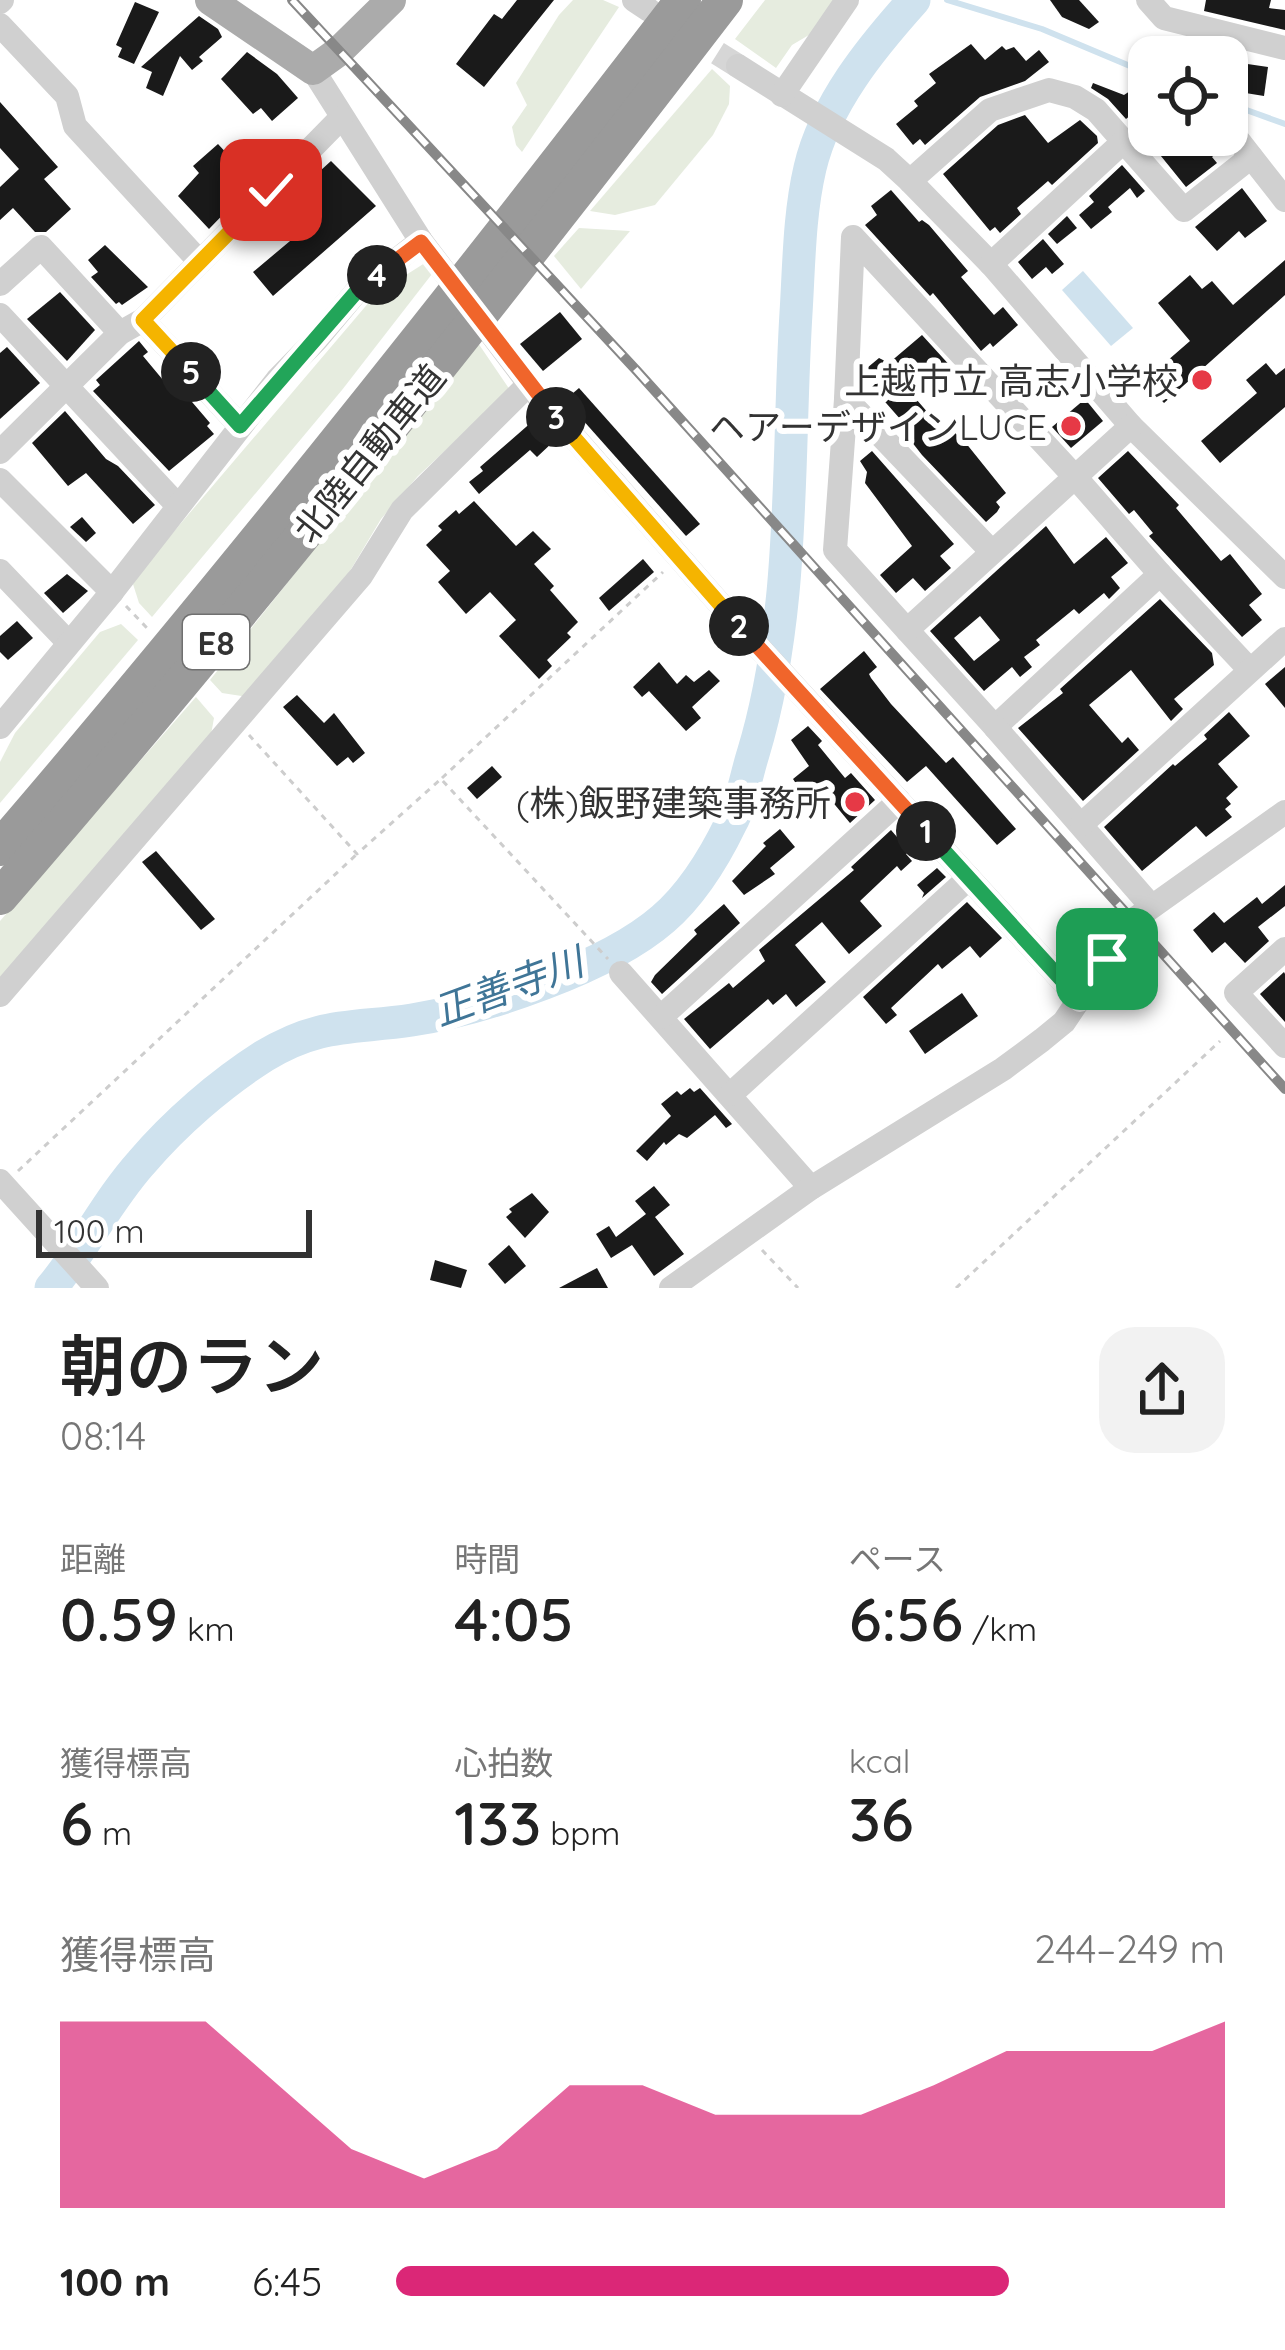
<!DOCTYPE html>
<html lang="ja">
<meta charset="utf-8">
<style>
body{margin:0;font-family:Quicksand,"Noto Sans JP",sans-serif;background:#f2f2f2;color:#222;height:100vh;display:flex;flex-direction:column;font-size:45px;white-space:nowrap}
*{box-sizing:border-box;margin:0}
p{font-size:39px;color:#767676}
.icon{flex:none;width:66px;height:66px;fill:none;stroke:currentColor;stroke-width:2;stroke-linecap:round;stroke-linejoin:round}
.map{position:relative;height:1288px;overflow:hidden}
.details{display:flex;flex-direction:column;background:#fff;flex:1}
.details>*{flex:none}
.buttons{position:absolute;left:1128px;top:36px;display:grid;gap:24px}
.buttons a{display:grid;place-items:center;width:120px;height:120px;border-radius:24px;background:#fff;box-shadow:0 3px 9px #0004;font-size:60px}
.scale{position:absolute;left:36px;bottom:30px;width:276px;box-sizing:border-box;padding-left:12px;border:6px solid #333;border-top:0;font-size:33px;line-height:42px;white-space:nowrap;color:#333;-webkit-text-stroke:9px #fff;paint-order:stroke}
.pin{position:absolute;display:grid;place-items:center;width:102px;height:102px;color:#fff;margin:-51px;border-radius:24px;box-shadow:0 6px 18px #0006}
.km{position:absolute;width:60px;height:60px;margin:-30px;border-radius:50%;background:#222;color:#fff;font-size:33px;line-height:60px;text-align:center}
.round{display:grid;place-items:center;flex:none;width:126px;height:126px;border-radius:36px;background:#f2f2f2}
.headline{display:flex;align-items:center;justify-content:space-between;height:204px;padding:0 60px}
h1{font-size:66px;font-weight:600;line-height:90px}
.stats{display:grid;grid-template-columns:repeat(3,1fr);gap:18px;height:204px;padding:12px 60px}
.stats div{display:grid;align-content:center}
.stats b{font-size:60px;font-weight:600}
.stats small{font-size:33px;font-weight:400}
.stats p{font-size:33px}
.chart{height:336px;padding:24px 60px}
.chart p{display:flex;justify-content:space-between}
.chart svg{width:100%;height:216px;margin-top:12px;fill:#db2777;opacity:.7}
ul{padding:0 60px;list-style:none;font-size:39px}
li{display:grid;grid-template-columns:192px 144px 1fr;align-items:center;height:90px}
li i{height:30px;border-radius:15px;background:#db2777}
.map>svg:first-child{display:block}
.green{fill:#e6ecdf}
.water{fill:#cfe2ee}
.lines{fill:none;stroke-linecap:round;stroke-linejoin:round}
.stream{stroke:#cfe2ee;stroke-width:6}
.river{stroke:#cfe2ee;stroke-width:33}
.building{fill:#1a1a1a;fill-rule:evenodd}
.minor-tunnel{stroke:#d6d6d6;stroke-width:24;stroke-dasharray:24 12;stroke-linecap:butt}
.path{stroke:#cdcdcd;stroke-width:3;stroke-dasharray:6 6;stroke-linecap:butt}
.minor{stroke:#d0d0d0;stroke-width:24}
.major{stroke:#ababab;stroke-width:30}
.highway{stroke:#9a9a9a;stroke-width:36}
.rail-casing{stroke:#888;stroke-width:10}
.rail{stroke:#fff;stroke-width:6;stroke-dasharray:18;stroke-linecap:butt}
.split-1-casing{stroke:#fff;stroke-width:24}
.split-2-casing{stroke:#fff;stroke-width:24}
.split-3-casing{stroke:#fff;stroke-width:24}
.split-4-casing{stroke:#fff;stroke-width:24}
.split-5-casing{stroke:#fff;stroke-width:24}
.split-6-casing{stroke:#fff;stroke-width:24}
.split-1{stroke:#22a559;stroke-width:15}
.split-2{stroke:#f0652b;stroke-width:15}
.split-3{stroke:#f5b400;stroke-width:15}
.split-4{stroke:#f0652b;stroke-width:15}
.split-5{stroke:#22a559;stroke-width:15}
.split-6{stroke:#f5b400;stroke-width:15}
.poi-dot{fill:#e63946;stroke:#fff;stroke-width:4.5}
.labels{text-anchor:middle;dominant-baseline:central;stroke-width:12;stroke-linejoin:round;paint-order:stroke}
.shield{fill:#fff;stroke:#707070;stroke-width:3}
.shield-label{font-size:33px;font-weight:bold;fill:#333}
.poi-label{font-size:36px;fill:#333;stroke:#fff;text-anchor:end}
.street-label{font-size:36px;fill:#333;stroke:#fff}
.water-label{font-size:39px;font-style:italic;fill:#3f7597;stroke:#fff}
</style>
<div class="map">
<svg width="1285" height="1288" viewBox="0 0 1285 1288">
<rect width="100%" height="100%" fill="#fff"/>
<g class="green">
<polygon points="573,0 603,0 619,7 522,152 516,145 512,127 527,105 516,83 559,15"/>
<polygon points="765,0 834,0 814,32 792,45 776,68 735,39"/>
<polygon points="712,69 730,86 729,104 713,135 655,205 615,215 590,211"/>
<polygon points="579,228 630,231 581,289 554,256"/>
<polygon points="428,261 432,274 342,390 152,617 139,603 133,584 142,569 376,294"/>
<polygon points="478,343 510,390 418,476 381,519 341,586 248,697 222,693 210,680"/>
<polygon points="121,624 138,640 0,803 0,762 15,733 100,632"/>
<polygon points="196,697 214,718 210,740 0,982 0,921"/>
</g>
<polygon class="water" points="1083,271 1133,328 1111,346 1062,290"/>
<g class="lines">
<g class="stream">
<polyline points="947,0 1042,29 1149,74"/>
<polyline points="1227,103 1285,124"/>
</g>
<path class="river" d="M51 1288C84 1249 107 1201 141 1163 175 1123 220 1084 264 1056 320 1022 352 1029 412 1020 484 1009 608 967 663 919 691 895 715 856 731 823 742 803 746 776 753 754 796 612 787 460 796 313 799 265 799 215 810 168 825 104 871 48 914 0"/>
</g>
<g class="building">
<polygon points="517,0 554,0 484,87 456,64 494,14 502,19"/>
<polygon points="1050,0 1079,0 1099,22 1089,29 1062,17"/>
<polygon points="1206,0 1271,0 1269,8 1285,10 1285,30 1204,11"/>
<polygon points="135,2 159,12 134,64 118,57 122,48 116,45"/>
<polygon points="199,16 218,29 222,37 199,57 203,61 192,70 180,56 163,96 146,88 152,72 141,67"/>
<polygon points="1171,37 1220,49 1219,57 1169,53"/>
<polygon points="971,44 985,60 1002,46 1006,50 1014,47 1026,61 1039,50 1049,62 1025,81 980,97 925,145 920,139 913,145 896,124 918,106 914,101 936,83 929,74"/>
<polygon points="247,52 277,74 298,98 272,121 261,108 253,114 221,79"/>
<polygon points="1227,61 1268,67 1264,96 1227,90"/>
<polygon points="1093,83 1124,95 1130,91 1142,106 1126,119 1108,99 1091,88"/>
<polygon points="0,102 58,167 44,179 71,209 46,232 35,232 13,208 0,220 0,187 19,169 0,148"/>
<polygon points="1025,115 1048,143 1080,120 1097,136 1098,143 1052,185 1048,181 1017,208 1021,214 1000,233 995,227 990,231 943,174 998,125"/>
<polygon points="1144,135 1175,135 1183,144 1194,135 1213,135 1223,147 1212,157 1217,163 1186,187"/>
<polygon points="218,144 242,170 230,180 242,195 209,229 178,196 199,173 193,166"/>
<polygon points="331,161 376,206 273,296 253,272 296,236 275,212"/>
<polygon points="1122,165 1145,191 1137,198 1130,188 1108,207 1112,212 1091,229 1079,215 1094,202 1089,196"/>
<polygon points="1242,188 1267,221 1245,238 1239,231 1217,251 1195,227"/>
<polygon points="891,190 919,222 922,220 929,225 968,271 961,277 994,315 1003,307 1018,325 993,347 990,343 981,351 933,293 930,296 865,225 877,215 871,206"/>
<polygon points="1067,216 1077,228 1057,244 1048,234"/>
<polygon points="1043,239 1064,264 1052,274 1046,267 1032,279 1018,262"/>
<polygon points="105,245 148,287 122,305 119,302 116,304 91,277 98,272 88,260"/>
<polygon points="1285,260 1285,295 1164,403 1144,381 1190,341 1158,303 1190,275 1202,289 1212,281 1233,305"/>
<polygon points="60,292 95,330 67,361 27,319"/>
<polygon points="560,312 582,339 543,371 520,344"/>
<polygon points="922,335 953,369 948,373 941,365 910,392 948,436 953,431 965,442 1006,493 996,502 1000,507 997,512 986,522 922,455 897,423 901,420 872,387 878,381 867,368 879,358 889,363"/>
<polygon points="139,341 148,352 143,356 163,380 169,375 210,423 207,426 214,434 169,471 93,391 100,385 96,380"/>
<polygon points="7,347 40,383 0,419 0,353"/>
<polygon points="1266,363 1276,375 1285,368 1285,407 1220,463 1201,441 1257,393 1246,380"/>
<polygon points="579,388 700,524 686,536 565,400"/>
<polygon points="1085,399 1103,421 1071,448 1052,427"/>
<polygon points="65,411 106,459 118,466 155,505 133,524 86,473 68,486 32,443"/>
<polygon points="534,420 553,442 537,457 530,450 479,494 469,482 483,471 480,467"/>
<polygon points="872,451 954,544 940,556 951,568 925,591 913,578 896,593 880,575 912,546 865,483 867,472 860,461"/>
<polygon points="1128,451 1179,505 1176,508 1221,561 1230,554 1262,594 1249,605 1262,620 1242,637 1149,536 1153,533 1134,510 1129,514 1098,478"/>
<polygon points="474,501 516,546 533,531 551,549 534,564 554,586 550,590 578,622 567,633 571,637 547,660 552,666 539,679 499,636 516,620 490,592 466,614 438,582 450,571 426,545 442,530 438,526 456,510 459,514"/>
<polygon points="82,517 96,533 86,542 70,527"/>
<path d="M1046 526 1074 564 1106 537 1128 563 1111 577 1120 588 1109 599 1104 593 1079 614 1074 609 1036 640 1040 645 1024 657 1032 667 1020 677 1012 667 984 691 930 631ZM980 616 1000 640 974 661 954 638Z"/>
<polygon points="643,559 654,572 609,611 599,598"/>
<polygon points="67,574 88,591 63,613 44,593"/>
<polygon points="1160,599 1212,653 1214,665 1174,699 1183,709 1171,721 1131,670 1089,705 1122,743 1128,737 1139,750 1083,801 1018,728 1063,693 1060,689"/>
<polygon points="17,621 33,638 8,660 0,652 0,636"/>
<polygon points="864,651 877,667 869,674 871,678 891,704 946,763 953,757 1016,829 997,845 926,766 907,782 820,689"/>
<polygon points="659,662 677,684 686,675 694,682 709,670 720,681 692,707 701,718 686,731 649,691 642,697 633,687"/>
<polygon points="1285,667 1285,708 1265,684"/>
<polygon points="297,695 324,723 334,713 365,753 353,763 348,757 337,766 283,707"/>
<polygon points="1229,712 1250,736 1218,764 1238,787 1226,798 1231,804 1225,809 1232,817 1206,837 1196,826 1142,871 1104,827 1173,764 1175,766 1207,739 1204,735"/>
<polygon points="808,726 822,741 818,745 845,778 851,773 875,800 850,823 821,788 807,800 793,779 809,766 791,740"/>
<polygon points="492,766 502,777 477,799 467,788"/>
<polygon points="780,829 795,847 770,868 775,874 744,895 732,881 766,846 763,843"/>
<polygon points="891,830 909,851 906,854 912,861 901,871 897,866 860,901 882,926 849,954 822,922 795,945 826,982 796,1007 786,994 773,1005 768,999 710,1049 684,1019 729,983 733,988 765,961 759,950 854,870 851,867"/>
<polygon points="156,851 215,919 201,930 142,862"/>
<polygon points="937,868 946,877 922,898 924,893 917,885"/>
<polygon points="1285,885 1285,906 1258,927 1269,941 1245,963 1225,942 1212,953 1193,930 1214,912 1224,923 1257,897 1262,904"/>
<polygon points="967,902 1002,938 980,958 970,946 942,969 938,964 891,1008 897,1015 886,1024 863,997"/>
<polygon points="724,904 740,923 662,994 651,982 655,975 697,934 694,930"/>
<polygon points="1284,972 1285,974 1285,1022 1260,994"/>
<polygon points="962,993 978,1016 925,1054 909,1031"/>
<polygon points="690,1088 694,1092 700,1088 732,1124 726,1128 715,1115 687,1138 679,1134 666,1145 664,1142 647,1161 636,1151 671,1116 661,1104 677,1091 681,1095"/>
<polygon points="654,1186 670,1205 655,1217 684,1254 654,1276 632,1245 611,1258 596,1234 609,1226 616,1237 646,1214 635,1201"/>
<polygon points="532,1193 549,1212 525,1238 506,1217 512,1212 509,1209"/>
<polygon points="509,1245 526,1266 505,1284 488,1264"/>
<polygon points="435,1260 467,1270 461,1288 430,1280"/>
<polygon points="597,1268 608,1288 559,1288"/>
</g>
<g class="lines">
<polyline class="minor-tunnel" points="687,34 738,66"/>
<g class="path">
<polyline points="126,606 147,628"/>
<polyline points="249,735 357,854 441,779 608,959"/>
<polyline points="442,778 663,572"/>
<polyline points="18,1171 357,854"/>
<polyline points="762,1250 798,1288"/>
<polyline points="956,1288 1220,1041"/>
</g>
<g class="minor">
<polyline points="634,0 649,10"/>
<polyline points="1148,0 1164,18 1285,48"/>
<polyline points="0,2 2,0"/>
<polyline points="0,25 67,96 75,126 200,262"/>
<polyline points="738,66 886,159 910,181 991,264 1131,426 1285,577"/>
<polyline points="313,70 421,241 539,397 732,618 1080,1000"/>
<polyline points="782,95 847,0"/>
<polyline points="1227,126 1285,200"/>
<polyline points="910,181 990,110 1049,90 1075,97 1096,110 1184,210 1251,157"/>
<polyline points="991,264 1123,142"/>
<polyline points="0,284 41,247 120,333"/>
<polyline points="0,315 178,506"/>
<polyline points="143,320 240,426"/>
<polyline points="846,399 853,237 1076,478 1160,574 995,727 907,630"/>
<polyline points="0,452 120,333 143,320 341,118"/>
<polyline points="0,480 112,592"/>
<polyline points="992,552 846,399 835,550 907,630 1131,426"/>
<polyline points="0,571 67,641"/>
<polyline points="1160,574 1250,670"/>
<polyline points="0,727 112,592 277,380 317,339 357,291 421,241"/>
<polyline points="995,727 1151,906"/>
<polyline points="1082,824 1285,639"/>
<polyline points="1285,949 1236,993 1285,1046"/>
<polyline points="621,973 811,1188"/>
<polyline points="0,995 361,576 402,510 529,384"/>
<polyline points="661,1017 899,801"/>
<polyline points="731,1094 969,878"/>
<polyline points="0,1181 97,1288"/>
<polyline points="671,1288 811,1188 1003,1069 1042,1040 1064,1022 1132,921 1285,812"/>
</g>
<polyline class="major" points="210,0 313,70 338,52 391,0"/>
<g class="highway">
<path d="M0 848C236 573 462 288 683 0"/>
<path d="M0 897C252 606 491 305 725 0"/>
</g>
<g class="rail-casing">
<polyline id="rail" points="292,0 637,371 1285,1089"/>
</g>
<use href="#rail" class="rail"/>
</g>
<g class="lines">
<g class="split-1-casing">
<polyline id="split-1" points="926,831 1080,1000 1107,959"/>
</g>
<g class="split-2-casing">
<polyline id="split-2" points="739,626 926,831"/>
</g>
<g class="split-3-casing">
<polyline id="split-3" points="556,417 739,626"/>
</g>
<g class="split-4-casing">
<polyline id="split-4" points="377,275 421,242 556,417"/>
</g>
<g class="split-5-casing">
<polyline id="split-5" points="191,372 240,426 357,291 377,275"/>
</g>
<g class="split-6-casing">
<polyline id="split-6" points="191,372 143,320 271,190"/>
</g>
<use href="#split-1" class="split-1"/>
<use href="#split-2" class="split-2"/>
<use href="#split-3" class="split-3"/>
<use href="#split-4" class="split-4"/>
<use href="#split-5" class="split-5"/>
<use href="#split-6" class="split-6"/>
</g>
<g class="poi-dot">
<circle cx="1202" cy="380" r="12"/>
<circle cx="1071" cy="426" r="12"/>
<circle cx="855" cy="802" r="12"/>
</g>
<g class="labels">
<rect class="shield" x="183" y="615" width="66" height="54" rx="9"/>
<g class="shield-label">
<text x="216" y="642">E8</text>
</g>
<g class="poi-label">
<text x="1178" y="380">上越市立 高志小学校</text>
<text x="1047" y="426">ヘアーデザインLUCE</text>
<text x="831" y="802">(株)飯野建築事務所</text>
</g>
<g class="street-label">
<text transform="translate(369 453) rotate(-51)">北陸自動車道</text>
</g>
<g class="water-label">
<text transform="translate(508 986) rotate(-20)">正善寺川</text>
</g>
</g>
</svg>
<div class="buttons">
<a><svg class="icon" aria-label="locate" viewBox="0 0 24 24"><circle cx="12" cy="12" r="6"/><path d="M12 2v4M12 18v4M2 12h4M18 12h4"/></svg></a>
</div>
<div class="scale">100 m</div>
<div class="pin" style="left:1107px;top:959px;background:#1e9e55"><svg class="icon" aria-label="arrive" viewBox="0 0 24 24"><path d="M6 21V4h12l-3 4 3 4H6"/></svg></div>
<div class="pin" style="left:271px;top:190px;background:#d93025"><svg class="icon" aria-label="check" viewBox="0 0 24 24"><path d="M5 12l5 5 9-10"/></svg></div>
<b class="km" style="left:926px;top:831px">1</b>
<b class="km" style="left:739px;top:626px">2</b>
<b class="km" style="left:556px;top:417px">3</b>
<b class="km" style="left:377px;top:275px">4</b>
<b class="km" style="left:191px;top:372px">5</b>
</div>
<section class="details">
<div class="headline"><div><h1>朝のラン</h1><p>08:14</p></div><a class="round"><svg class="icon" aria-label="share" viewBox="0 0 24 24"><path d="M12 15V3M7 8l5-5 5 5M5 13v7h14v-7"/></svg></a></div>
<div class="stats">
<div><p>距離</p><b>0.59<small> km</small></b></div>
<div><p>時間</p><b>4:05</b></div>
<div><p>ペース</p><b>6:56<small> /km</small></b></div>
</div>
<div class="stats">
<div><p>獲得標高</p><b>6<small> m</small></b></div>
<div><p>心拍数</p><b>133<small> bpm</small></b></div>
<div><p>kcal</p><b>36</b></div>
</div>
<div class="chart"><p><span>獲得標高</span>244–249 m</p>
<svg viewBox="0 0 160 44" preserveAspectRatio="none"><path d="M0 44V6L10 6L20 6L30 19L40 32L50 38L60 32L70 19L80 19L90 25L100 25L110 25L120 19L130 12L140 12L150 12L160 6V44z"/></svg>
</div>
<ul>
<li><b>100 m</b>6:45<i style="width:74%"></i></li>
</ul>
</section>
